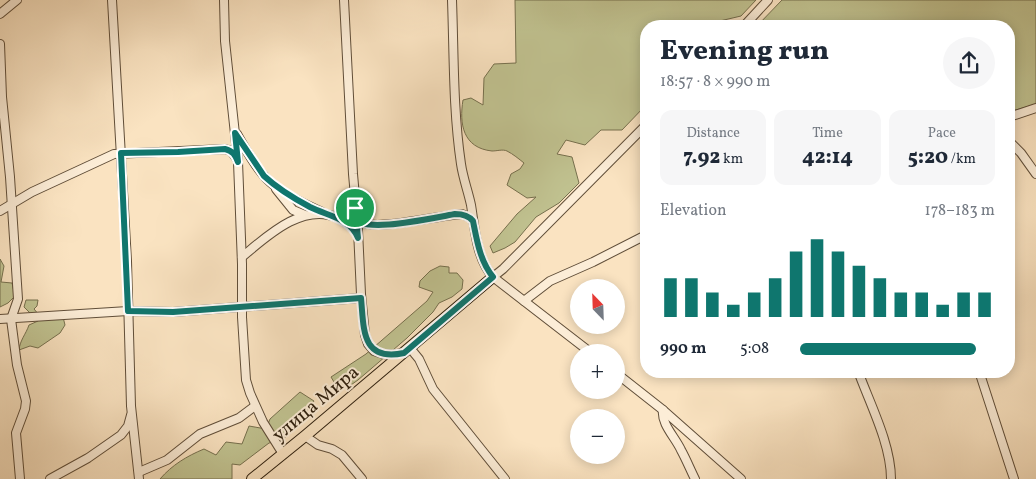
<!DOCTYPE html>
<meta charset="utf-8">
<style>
body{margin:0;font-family:Vollkorn,serif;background:#f6f6f7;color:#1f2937;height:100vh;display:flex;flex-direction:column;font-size:19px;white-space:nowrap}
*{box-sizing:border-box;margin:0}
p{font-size:16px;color:#747a83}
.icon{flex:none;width:28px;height:28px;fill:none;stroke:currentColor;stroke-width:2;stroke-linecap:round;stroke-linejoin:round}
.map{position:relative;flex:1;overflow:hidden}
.drawer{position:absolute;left:640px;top:20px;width:375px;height:358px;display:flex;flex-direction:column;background:#fff;border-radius:20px;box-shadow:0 2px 12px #0003}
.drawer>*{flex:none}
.needle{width:32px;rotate:337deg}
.buttons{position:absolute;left:570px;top:279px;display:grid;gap:10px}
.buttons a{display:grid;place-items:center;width:55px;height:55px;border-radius:50%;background:#fff;box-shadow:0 2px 12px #0003;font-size:25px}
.pin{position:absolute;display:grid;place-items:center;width:42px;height:42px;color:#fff;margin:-21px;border:2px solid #fff;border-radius:50%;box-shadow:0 1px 5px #0007}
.round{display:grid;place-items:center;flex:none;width:52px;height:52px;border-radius:26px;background:#f6f6f7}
.head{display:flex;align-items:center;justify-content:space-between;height:85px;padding:0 20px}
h1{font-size:28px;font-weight:800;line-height:38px}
.stats{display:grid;grid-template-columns:repeat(3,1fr);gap:8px;height:85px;padding:5px 20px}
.stats div{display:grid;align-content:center;border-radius:12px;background:#f6f6f7;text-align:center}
.stats b{font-size:21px;font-weight:800}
.stats small{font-size:14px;font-weight:400}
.stats p{font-size:14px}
.chart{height:140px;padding:10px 20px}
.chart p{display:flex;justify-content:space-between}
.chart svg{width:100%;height:90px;margin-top:5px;stroke:#0f766e;stroke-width:6}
ul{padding:0 20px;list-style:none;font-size:16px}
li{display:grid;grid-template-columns:80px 60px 1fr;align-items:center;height:38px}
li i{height:12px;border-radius:6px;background:#0f766e}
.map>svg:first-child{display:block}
.green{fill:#c1c391;stroke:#76704e}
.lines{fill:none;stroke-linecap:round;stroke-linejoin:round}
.minor-casing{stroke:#604e39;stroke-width:10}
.major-casing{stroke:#2c1d0c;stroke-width:12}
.minor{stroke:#fcedd7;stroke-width:8}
.major{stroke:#fae3c1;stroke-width:10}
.route-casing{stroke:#fff;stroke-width:10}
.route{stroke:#0f766e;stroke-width:6}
.labels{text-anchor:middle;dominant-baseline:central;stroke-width:4;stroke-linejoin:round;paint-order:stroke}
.street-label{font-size:19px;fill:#2c1d0c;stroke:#fcedd7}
</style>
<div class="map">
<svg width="1036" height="479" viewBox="0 0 1036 479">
<rect width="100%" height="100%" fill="#fae3c1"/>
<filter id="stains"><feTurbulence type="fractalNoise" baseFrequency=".004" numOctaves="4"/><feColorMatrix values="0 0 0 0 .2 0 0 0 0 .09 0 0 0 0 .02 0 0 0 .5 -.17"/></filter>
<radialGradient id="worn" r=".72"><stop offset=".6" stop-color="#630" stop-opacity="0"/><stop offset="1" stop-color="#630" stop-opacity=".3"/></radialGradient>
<g class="green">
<path d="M515 0H756L741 16 707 24 706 26H646V105L622 130H601L585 145 566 140 557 154 572 157 579 183 559 203 536 217 515 242 505 248 493 253 490 246 517 214 536 197 527 198 507 185 511 174 520 169 524 163C519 159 513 154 507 151 503 149 497 151 492 151 463 148 459 124 463 100L471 98 483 105 484 78 494 64 516 63Z"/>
<polygon points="782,0 1036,0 1036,104 1009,112 1009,26 757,26"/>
<polygon points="0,259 4,266 1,282 12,283 15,296 8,303 0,307"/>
<polygon points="440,266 449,267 449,273 457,273 463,280 462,289 452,297 439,303 433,312 407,338 358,380 348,387 337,387 331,377 366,354 427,301 433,292 419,287 420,281 430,271"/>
<path d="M26 300H38L37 306 34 309 40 316 63 317 65 325 60 333 38 348 30 346 19 350C20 340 26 334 29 325L38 321 24 307Z"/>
<path d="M300 392 314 401 305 414 287 427 290 433 282 440 269 443 240 465 232 464V479H160C172 465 187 456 204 449L216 455 226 442 242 444 249 426 266 429 270 419Z"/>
</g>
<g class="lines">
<g class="minor-casing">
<g id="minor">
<polyline points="112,0 127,261 131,406 139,479"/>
<polyline points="224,0 225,41 238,162 242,264 242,317 246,380 250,393 263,422 283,454"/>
<polyline points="344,0 353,174 358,230 361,294 365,335 368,344 374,351 383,354 393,355 402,353"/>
<path d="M452 0C454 55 453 110 461 164 463 178 468 191 471 205 475 229 476 258 493 277L590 352"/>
<polyline points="0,14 17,0"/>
<polyline points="744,26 768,0"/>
<polyline points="0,44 2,97 10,177 18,299 11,319 17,365 26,401 25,409 16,433 20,479"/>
<polyline points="1009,117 1036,108"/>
<path d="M237 134C245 148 254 165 265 177 280 193 303 203 322 212"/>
<polyline points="1009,141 1021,153 1036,174"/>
<polyline points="276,189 293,210 305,215"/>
<polyline points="0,211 32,192 114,154 225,149 231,151 237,159"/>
<path d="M358 214C359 218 361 221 365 223 380 230 441 215 462 214L471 218 473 221"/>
<path d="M242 257C267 236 303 202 338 218 347 222 353 227 358 236"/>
<polyline points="493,277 503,269 646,125"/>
<polyline points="524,301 550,281 593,262 646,235"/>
<polyline points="0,319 128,311 173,312 361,298"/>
<polyline points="410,348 419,359 433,389 505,479"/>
<path d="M858 371C870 404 891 444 891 479"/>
<polyline points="979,371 1014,479"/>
<polyline points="616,373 663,410 741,479"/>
<path d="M663 410C661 424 675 437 681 450 686 459 690 469 695 479"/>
<polyline points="305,436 318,445 332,449 342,455 362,479"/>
<polyline points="139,472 167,460 200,434 239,418 255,406"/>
<polyline points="50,479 88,458 121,435 128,426 131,415"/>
</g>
</g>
<g class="major-casing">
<polyline id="major" points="252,479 305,436 493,277"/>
</g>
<use href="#minor" class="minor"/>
<use href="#major" class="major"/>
</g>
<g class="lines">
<g class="route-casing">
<path id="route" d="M235 133 264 176C277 188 293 198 310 207 328 216 350 218 358 238L355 208C357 212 358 219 362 222 374 231 438 217 455 214 462 214 468 215 473 221 477 241 480 261 493 277L404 353C361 362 364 329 361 298L173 312 128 311 121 153 178 152 225 149C233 151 235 155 238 162Z"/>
</g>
<use href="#route" class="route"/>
</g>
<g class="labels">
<g class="street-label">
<text transform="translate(316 404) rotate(-40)">улица Мира</text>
</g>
</g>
<rect width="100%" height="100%" filter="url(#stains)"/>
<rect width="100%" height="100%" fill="url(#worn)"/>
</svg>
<div class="buttons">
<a><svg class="needle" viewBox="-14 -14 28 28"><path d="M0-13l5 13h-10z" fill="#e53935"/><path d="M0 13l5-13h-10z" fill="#747a83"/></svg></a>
<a>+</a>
<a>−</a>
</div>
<div class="pin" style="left:355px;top:208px;background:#1e9e55"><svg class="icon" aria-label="arrive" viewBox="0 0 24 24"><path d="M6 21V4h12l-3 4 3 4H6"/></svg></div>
<section class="drawer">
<div class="head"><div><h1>Evening run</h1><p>18:57 · 8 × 990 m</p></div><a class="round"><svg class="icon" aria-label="share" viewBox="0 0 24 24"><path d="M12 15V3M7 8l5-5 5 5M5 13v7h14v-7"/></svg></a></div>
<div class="stats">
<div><p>Distance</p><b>7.92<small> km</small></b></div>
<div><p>Time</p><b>42:14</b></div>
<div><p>Pace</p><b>5:20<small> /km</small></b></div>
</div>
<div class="chart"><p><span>Elevation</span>178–183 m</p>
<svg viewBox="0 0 160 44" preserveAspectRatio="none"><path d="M5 44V25M15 44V25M25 44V32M35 44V38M45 44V32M55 44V25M65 44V12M75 44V6M85 44V12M95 44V19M105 44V25M115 44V32M125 44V32M135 44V38M145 44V32M155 44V32"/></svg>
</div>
<ul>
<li><b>990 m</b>5:08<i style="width:90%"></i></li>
</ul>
</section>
</div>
